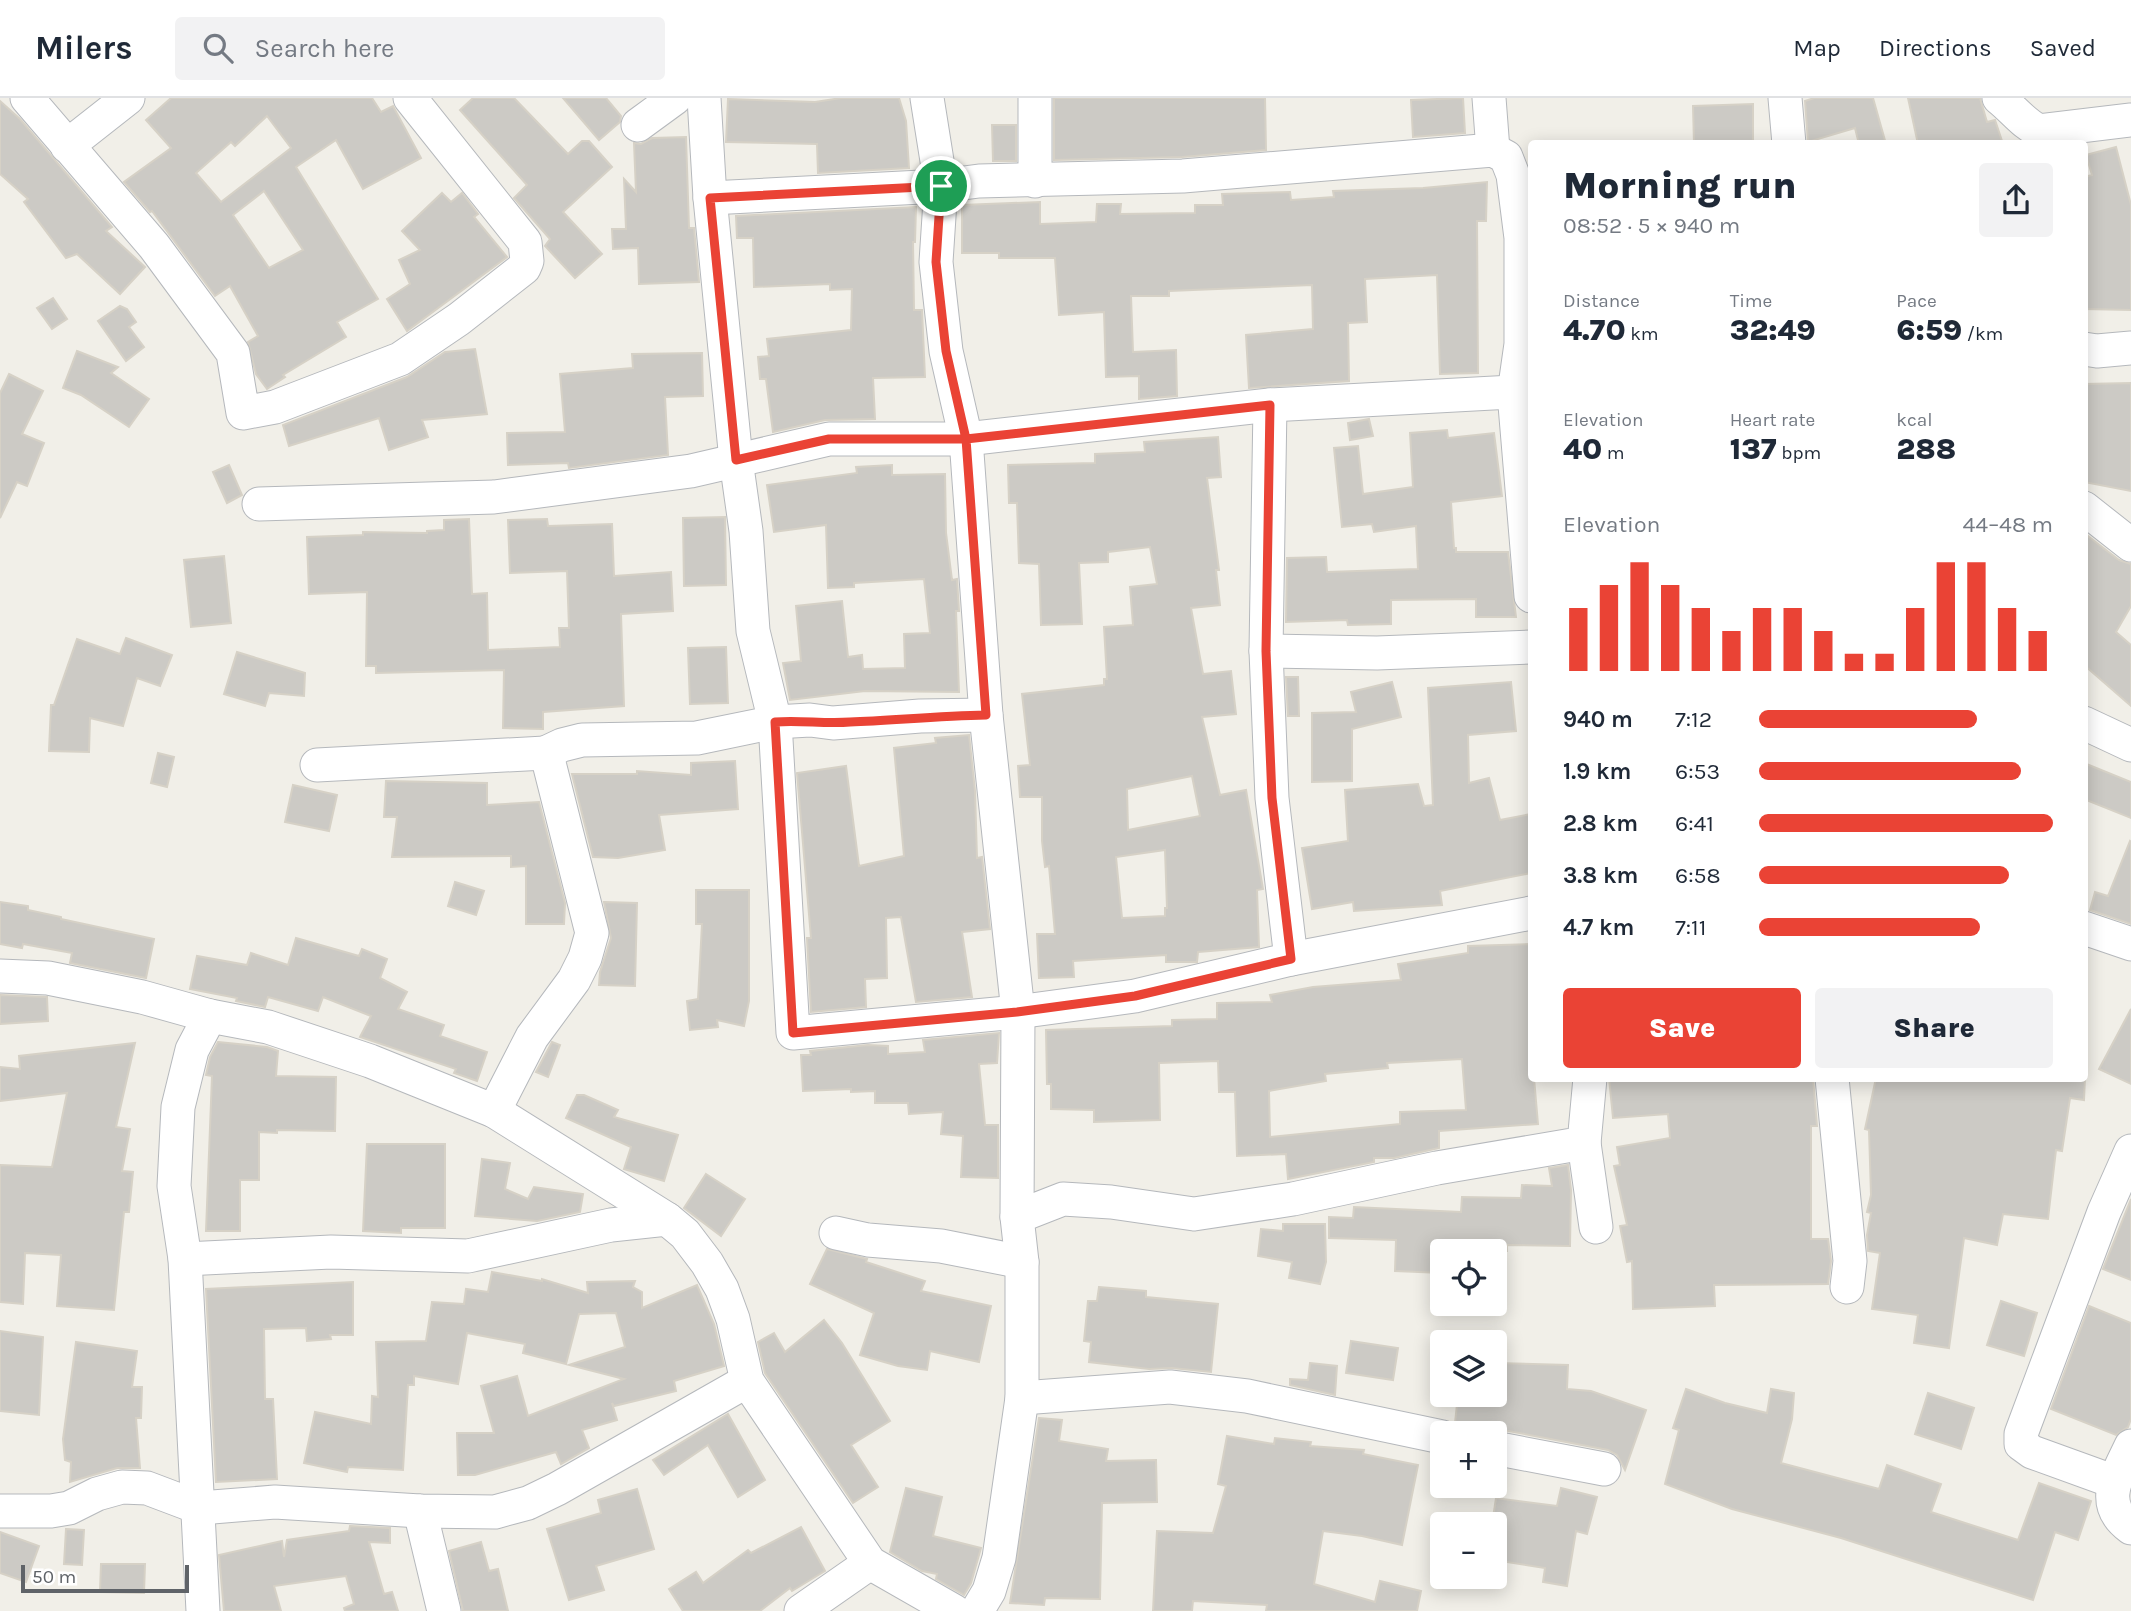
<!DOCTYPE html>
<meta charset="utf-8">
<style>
body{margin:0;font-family:Karla,sans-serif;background:#f2f2f3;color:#1f2937;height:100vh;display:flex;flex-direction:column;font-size:26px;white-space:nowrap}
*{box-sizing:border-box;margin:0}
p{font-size:23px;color:#747a83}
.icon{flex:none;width:38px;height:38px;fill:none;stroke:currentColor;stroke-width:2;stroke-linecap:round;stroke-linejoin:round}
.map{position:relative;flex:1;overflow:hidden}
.details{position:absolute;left:1528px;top:42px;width:560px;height:942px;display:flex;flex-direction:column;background:#fff;border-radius:7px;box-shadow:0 4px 18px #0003}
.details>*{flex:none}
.fabs{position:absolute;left:1430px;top:1141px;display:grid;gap:14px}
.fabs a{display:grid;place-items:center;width:77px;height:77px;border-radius:7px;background:#fff;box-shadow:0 4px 18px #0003;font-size:35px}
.scale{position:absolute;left:21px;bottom:18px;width:168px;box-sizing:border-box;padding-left:7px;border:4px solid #5f6368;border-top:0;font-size:19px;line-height:24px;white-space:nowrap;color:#5f6368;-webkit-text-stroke:5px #fff;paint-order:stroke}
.pin{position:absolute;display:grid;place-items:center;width:60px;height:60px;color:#fff;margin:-30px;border:4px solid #fff;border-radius:50%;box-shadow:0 2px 7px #0007}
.round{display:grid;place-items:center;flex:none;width:74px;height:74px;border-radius:7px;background:#f2f2f3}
.headline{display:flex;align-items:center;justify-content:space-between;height:119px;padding:0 35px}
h1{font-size:38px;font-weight:800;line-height:52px}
.stats{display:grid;grid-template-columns:repeat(3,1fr);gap:10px;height:119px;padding:7px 35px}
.stats div{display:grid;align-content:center}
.stats b{font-size:30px;font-weight:800}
.stats small{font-size:19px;font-weight:400}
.stats p{font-size:19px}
.chart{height:196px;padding:14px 35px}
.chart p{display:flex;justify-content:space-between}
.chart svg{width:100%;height:126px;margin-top:7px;stroke:#ea4335;stroke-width:6}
.cta{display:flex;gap:14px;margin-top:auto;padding:14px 35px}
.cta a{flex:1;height:80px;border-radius:7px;background:#ea4335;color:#fff;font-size:28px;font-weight:800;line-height:80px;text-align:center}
.cta a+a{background:#f2f2f3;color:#1f2937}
ul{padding:0 35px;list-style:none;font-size:23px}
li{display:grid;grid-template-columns:112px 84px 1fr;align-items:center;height:52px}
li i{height:18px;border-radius:9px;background:#ea4335}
header{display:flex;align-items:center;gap:42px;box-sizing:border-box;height:98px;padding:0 35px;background:#fff;border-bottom:2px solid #e0e1e3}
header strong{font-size:33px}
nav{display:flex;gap:38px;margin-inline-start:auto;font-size:24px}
.search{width:490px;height:63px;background:#f2f2f3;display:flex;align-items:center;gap:18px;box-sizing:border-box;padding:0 24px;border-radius:7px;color:#747a83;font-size:26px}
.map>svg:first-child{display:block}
.building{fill:#cccac5;stroke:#d6d1c6;stroke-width:2;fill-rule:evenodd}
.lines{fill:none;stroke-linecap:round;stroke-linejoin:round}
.minor-casing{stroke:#b5b8bc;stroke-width:35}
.minor{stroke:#fff;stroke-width:33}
.route-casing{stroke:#fff;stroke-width:14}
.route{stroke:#ea4335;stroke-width:9}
</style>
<header>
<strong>Milers</strong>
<div class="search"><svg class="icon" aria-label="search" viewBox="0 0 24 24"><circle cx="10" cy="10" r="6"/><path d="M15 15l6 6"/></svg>Search here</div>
<nav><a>Map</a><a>Directions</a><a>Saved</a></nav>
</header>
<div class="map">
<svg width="2131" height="1513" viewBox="0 0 2131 1513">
<rect width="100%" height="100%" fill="#f1efe8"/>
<g class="building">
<path d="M171 0H372L381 14 393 8 421 60 363 91 336 42 296 69 378 201 337 224 346 239 283 277 285 279 267 291 256 276 248 244 258 238 230 188 215 198 152 113 150 114 124 84 171 50 146 22ZM267 18 291 50 221 104 196 75 231 44 235 48ZM264 93 303 152 269 170 233 117Z"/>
<polygon points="473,0 514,0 568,56 582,43 589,43 612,69 563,114 602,156 575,180 545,148 550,141 514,100 527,87 460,12"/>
<polygon points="563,0 606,0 621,18 620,24 599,42"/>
<polygon points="841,0 899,0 906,23 909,70 818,75 817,46 726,44 728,1 815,4"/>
<polygon points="1054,0 1265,0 1266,52 1182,59 1054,62"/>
<polygon points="1463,0 1465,35 1413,39 1411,2"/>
<polygon points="1814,0 1873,0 1886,46 1859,46 1855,30 1808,44 1805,3"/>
<polygon points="1908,0 1980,0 1987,24 1995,22 2003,46 1918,46"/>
<polygon points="0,3 20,21 112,129 106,133 145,169 120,196 77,156 66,160 24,104 28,101 0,76"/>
<polygon points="1753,6 1753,46 1694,46 1693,8"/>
<polygon points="992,27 1016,27 1016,63 993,63"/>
<polygon points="686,39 689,130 694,130 699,184 639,186 638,150 613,151 612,131 626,131 624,81 636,94 634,45 641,46 652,40"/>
<polygon points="2116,49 2131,107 2131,212 2084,211 2084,79 2092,77 2086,57"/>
<polygon points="1487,84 1486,123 1477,123 1478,275 1440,276 1437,177 1365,181 1367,224 1348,225 1349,283 1249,290 1246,237 1313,231 1312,187 1169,193 1169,198 1131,198 1133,254 1176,252 1177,298 1139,301 1139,278 1106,279 1104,214 1059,217 1055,160 999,160 999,155 962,155 962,107 1040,104 1040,126 1096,124 1097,106 1121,106 1120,116 1195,115 1195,107 1223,107 1222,96 1290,94 1291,102 1334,99 1333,93 1423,90"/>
<polygon points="442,95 451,104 462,95 478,116 474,119 507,159 407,233 387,201 410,186 399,162 420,152 402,133"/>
<polygon points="916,109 915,144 913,144 914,212 922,212 925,279 873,280 875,321 825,322 773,334 766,281 760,281 758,259 769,258 767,241 851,232 852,191 830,192 830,186 754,189 753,140 737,140 736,118"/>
<polygon points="53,200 67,221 52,231 37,210"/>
<polygon points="120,208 127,211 136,224 129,229 144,249 126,263 98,223"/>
<polygon points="475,251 487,316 422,322 428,339 389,352 379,320 289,348 283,327 407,279 445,254"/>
<polygon points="77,253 118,269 111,275 149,301 129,329 81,297 63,290"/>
<polygon points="702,255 703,298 665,299 668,357 569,370 568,365 508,367 507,335 565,334 560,276 633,270 632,256"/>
<polygon points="9,276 43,293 22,336 44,345 27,388 17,384 0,420 0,295"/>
<polygon points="2131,285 2131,393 2084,384 2084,286"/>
<polygon points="1369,321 1373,338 1350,342 1348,325"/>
<polygon points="1447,332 1448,340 1494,335 1502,398 1451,404 1454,450 1456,450 1456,454 1508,454 1516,519 1476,519 1476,501 1391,502 1391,526 1348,527 1347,522 1286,524 1287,460 1326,459 1327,474 1418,471 1416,428 1374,434 1372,426 1342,429 1334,350 1358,348 1363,396 1413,389 1410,335"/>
<path d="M1218 339 1221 379 1207 380 1219 472H1216L1220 507 1191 510 1203 576 1231 573 1236 616 1202 619 1220 697 1246 692 1263 791 1257 792 1259 849 1198 854 1197 864H1166V857L1073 863 1074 879 1039 880 1037 836H1055L1049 768 1045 769 1042 743V699H1020L1018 668 1030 667 1022 596 1104 587V581H1107L1104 529 1133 527 1130 489 1157 486 1150 449 1108 454V464L1079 465 1082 526 1041 527 1039 466 1019 465 1017 405H1009L1008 367 1095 365V356L1145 354 1144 344ZM1192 678 1200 718 1128 732 1127 691ZM1165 752 1167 810H1165V818L1122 820 1116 759Z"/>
<polygon points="229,367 242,397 227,405 213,374"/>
<polygon points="892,367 892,377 945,376 946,435 952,482 957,481 959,513 956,513 959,594 865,593 790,602 783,565 801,563 796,508 842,503 848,559 862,557 863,571 905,570 904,536 930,535 924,481 854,485 854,489 828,490 826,427 774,434 767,387 857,375 856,369"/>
<polygon points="725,419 726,487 684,488 683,420"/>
<polygon points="469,421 472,496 487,495 488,552 560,549 559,530 569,530 567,473 510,475 508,422 547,421 548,428 612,426 614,478 671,474 673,513 621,516 624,608 543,614 543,631 503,630 504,572 376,575 376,568 366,568 367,494 309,496 307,439 363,437 363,434 427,435 427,433 444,432 444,422"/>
<polygon points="2084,435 2119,462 2131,466 2131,508 2116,534 2131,547 2131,608 2084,567"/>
<polygon points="224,458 231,525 191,529 184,462"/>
<polygon points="126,540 172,557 160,588 137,580 123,628 90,620 89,654 49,653 51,607 54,607 77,541 120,556"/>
<polygon points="726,549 728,605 690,606 688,550"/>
<polygon points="237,554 305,575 304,598 269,595 265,608 224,596"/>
<polygon points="1286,579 1298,579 1299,618 1288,618"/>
<polygon points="1392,584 1401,619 1352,631 1352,683 1312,684 1312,615 1356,614 1351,594"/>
<polygon points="1511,584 1516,633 1468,637 1469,685 1489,680 1500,722 1531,716 1531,775 1440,793 1442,807 1354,813 1353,804 1312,811 1302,750 1348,743 1345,692 1418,686 1424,708 1433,707 1428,590"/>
<polygon points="969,637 975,693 977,760 982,759 990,831 962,834 972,899 916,904 901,819 886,820 887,880 865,881 866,909 811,914 807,840 811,840 797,675 846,668 859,768 904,758 894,650 936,645 935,640"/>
<polygon points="158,655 174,659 167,689 151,685"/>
<polygon points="735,663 738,711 659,717 665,752 618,760 593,759 572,676 637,676 637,673 691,677 691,665"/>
<polygon points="2084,665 2131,684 2131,720 2084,701"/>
<polygon points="386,683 487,685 487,707 539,704 565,805 564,826 526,826 526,768 511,769 511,758 392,759 397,719 384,719"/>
<polygon points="293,687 337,697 329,733 285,724"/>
<polygon points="2130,743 2131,744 2131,826 2090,812 2095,794 2108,798"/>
<polygon points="455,784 484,793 476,817 448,808"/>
<polygon points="696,792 749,792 749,903 744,928 717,922 718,929 690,932 687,903 698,901 702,826 696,826"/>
<polygon points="0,804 28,808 28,812 61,819 61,821 154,841 146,880 70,865 72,855 23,846 22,850 0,846"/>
<polygon points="604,804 637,805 635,888 599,887 600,874 611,840"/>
<polygon points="296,840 359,858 362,851 387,861 380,880 407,894 398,911 444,927 440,938 487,954 477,983 454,975 456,971 360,939 371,918 323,899 318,913 268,899 265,909 236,903 237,900 190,891 197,858 247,867 251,855 288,867"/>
<path d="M1531 846V980H1534L1538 1026 1439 1033V1050L1394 1060H1374V1064L1288 1081 1286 1056 1237 1058 1235 994H1219L1218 963 1159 965 1160 1022 1094 1024V1012L1051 1011V986H1047L1046 932 1172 928V922L1217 921V905L1272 904 1270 897 1313 889 1401 882 1398 866 1468 855V848ZM1462 961 1466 1012 1400 1014V1026L1270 1039 1269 993 1326 983 1325 976 1388 970 1387 965Z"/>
<polygon points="0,897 47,899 48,923 0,926"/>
<polygon points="2131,911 2131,986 2099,971"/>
<polygon points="999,935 997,965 979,966 985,1027 998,1027 998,1080 961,1079 963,1038 941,1036 943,1014 909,1016 908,1005 875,1005 875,993 851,994 851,991 803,993 801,957 811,957 810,953 868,947 888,948 888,956 925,954 923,942"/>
<polygon points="218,944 267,949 278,953 276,978 336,979 335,1033 277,1032 277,1035 259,1034 259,1082 240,1082 240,1133 206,1133 212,978 206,977 210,959"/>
<polygon points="552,944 560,947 548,979 536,974"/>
<polygon points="135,945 116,1029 130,1031 122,1073 133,1074 129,1114 124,1114 114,1212 57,1208 61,1157 25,1155 23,1206 0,1204 0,1067 52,1069 67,995 0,1003 0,969 20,971 19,958"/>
<polygon points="1609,980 1813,980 1817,1028 1811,1028 1811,1141 1828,1141 1831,1163 1828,1186 1714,1187 1715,1208 1633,1211 1632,1163 1627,1164 1620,1128 1627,1127 1614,1068 1620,1067 1617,1049 1670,1040 1668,1016 1613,1020"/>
<polygon points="1876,980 2085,980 2084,1002 2070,1000 2062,1053 2056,1052 2048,1121 2003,1116 1997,1147 1964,1140 1949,1250 1914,1245 1918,1217 1872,1211 1880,1155 1868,1153 1867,1137 1871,1115 1867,1114 1871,1097 1869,1032 1865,1031"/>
<polygon points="577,997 584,997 618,1012 614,1019 678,1037 664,1083 624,1071 631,1049 566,1020"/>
<polygon points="367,1046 445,1046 445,1130 401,1130 401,1135 363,1133"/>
<polygon points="482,1061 510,1065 505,1091 528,1101 534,1089 583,1096 580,1114 537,1123 475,1118"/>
<polygon points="1568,1067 1571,1092 1570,1148 1507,1147 1507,1153 1442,1153 1442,1175 1395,1173 1396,1142 1329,1140 1329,1119 1353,1120 1354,1109 1461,1114 1462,1099 1521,1100 1522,1087 1552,1088 1549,1070"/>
<polygon points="706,1076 745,1101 721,1138 684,1110"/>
<polygon points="2131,1101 2131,1182 2103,1171"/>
<polygon points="1283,1126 1325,1126 1326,1164 1320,1186 1289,1180 1292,1164 1258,1158 1261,1131 1283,1133"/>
<polygon points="827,1151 867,1161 866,1164 925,1183 921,1193 991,1208 979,1264 930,1253 927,1272 898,1268 860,1257 874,1215 810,1186"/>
<polygon points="492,1174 542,1183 542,1181 588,1195 587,1184 635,1183 633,1189 642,1194 642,1210 697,1187 714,1226 724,1268 674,1283 676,1293 614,1308 612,1305 617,1322 582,1332 589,1350 561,1366 556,1354 475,1377 458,1377 457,1335 494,1335 481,1288 517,1278 528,1318 624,1281 569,1267 625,1249 616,1215 579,1216 566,1266 523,1255 525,1246 467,1235 458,1286 414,1278 414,1287 408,1287 403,1372 348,1369 347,1374 304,1365 315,1314 371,1326 372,1298 378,1299 376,1244 426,1243 432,1204 464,1206 466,1191 488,1194"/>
<polygon points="353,1184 353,1237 330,1237 331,1241 307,1243 306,1230 264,1231 265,1301 273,1301 277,1381 216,1384 206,1191"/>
<polygon points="1099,1189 1146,1193 1146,1199 1218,1206 1211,1274 1172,1270 1149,1271 1089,1264 1091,1244 1084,1243 1088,1203 1097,1203"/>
<polygon points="2001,1203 2037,1215 2024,1258 1987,1247"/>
<polygon points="2089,1208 2131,1225 2131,1321 2128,1329 2116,1337 2051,1311"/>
<polygon points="824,1222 842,1245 890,1323 851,1347 878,1389 853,1405 765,1275 758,1244 774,1235 785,1254"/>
<polygon points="0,1233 43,1239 39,1317 0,1313"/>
<polygon points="1351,1243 1398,1250 1393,1282 1346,1275"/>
<polygon points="76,1244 137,1253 132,1289 142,1289 141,1320 136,1320 140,1370 117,1370 70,1384 71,1364 65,1362 63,1341"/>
<polygon points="1310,1265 1337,1268 1335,1297 1290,1287 1290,1281 1308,1282"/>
<polygon points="1494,1265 1568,1267 1567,1291 1591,1293 1646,1312 1625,1372 1617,1357 1608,1352 1498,1331 1482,1335 1461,1335 1455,1325 1458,1297 1494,1297"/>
<polygon points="1686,1291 1725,1305 1767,1315 1771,1291 1794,1295 1792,1321 1781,1365 1879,1391 1887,1367 1941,1386 1931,1414 2018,1442 2039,1385 2091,1403 2078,1442 2055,1434 2033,1502 1841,1440 1732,1411 1665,1386 1679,1332 1673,1330"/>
<polygon points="1928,1295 1974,1310 1961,1351 1915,1336"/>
<polygon points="728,1316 765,1382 738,1399 708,1347 664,1377 653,1362"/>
<polygon points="1039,1320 1062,1322 1059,1343 1108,1351 1106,1363 1156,1362 1157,1404 1102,1405 1100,1501 1045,1500 1044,1507 1010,1505"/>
<polygon points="1227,1338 1274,1346 1275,1340 1311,1344 1310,1348 1364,1352 1363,1356 1418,1367 1402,1447 1362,1438 1323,1433 1314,1486 1375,1504 1380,1483 1421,1493 1417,1513 1266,1513 1267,1507 1193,1503 1192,1513 1153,1513 1157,1433 1213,1435 1226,1388 1218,1386"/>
<polygon points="906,1390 942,1399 933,1438 981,1450 971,1485 964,1497 936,1481 937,1476 922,1473 890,1454"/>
<polygon points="1561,1390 1597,1399 1587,1436 1576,1433 1567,1488 1543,1484 1545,1470 1494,1462 1494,1426 1492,1426 1496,1400 1557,1408"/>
<polygon points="637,1391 654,1451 596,1468 604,1492 569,1502 547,1431 601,1415 598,1402"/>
<polygon points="350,1428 390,1430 390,1445 369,1444 384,1496 392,1494 398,1513 345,1513 344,1510 354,1506 346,1478 274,1488 281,1513 224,1513 219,1457 282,1443 284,1459 287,1442 349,1433"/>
<polygon points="801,1429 825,1473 792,1493 790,1490 760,1513 683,1513 669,1491 696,1474 703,1485 748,1452 751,1455"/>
<polygon points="66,1431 84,1432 82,1467 64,1466"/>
<polygon points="0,1434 39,1448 26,1484 0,1475"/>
<polygon points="481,1444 489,1473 498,1471 508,1513 463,1513 449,1453"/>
<polygon points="101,1466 145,1466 144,1495 100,1494"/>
</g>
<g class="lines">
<g class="minor-casing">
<g id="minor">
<polyline points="27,0 154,148 233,255 243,315 275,309 400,261 459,221 524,170 527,163 525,144 410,0"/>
<polyline points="704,0 710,100 736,362 746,433 753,533 775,624 793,935 1018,914 1135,898 1291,861 1531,815"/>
<polyline points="927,0 941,88 936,164 946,253 966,341 986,617 1018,914 1017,1119 1022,1164 1022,1300 999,1460 989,1493 977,1513"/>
<polyline points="1035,0 1035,83"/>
<polyline points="1489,0 1493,52"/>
<polyline points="1785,0 1789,46"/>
<path d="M1999 0C2013 11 2024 26 2039 33L2131 22"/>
<polyline points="638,27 675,0"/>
<polyline points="67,48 128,0"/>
<polyline points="710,100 941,88 979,83 1183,78 1493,52 1506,59 1513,77 1521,140 1521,246 1514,295 1531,498"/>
<polyline points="2084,251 2097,253 2131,250"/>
<polyline points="1270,307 1266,553 1272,700 1291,861"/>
<polyline points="259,406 494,399 691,373 829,341 966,341 1270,307 1531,293"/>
<polyline points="2084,410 2131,447"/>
<polyline points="1266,553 1377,555 1531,549"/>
<polyline points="2084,625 2131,647"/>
<polyline points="317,667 545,655"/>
<polyline points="2084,830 2131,846"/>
<polyline points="0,878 48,880 142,899 210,918 268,929 370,963 494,1013 667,1121 685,1136 707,1165 722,1191 733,1221 747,1283 870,1465 954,1513"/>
<polyline points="1832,980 1850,1163 1847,1189"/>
<polyline points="494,1013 532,939 574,882 585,860 592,835 549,665 550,658 545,655 562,647 582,642 697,640 775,624 810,622 833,625 920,618 986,617"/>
<polyline points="1584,1045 1596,1129"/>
<polyline points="1017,1119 1063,1101 1111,1104 1194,1116 1293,1101 1437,1070 1584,1045 1590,980"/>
<polyline points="836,1135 868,1142 941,1148 1022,1164"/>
<polyline points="185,1161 331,1154 468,1158 611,1127 667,1121"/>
<polyline points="1022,1300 1170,1289 1247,1298 1442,1339"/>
<path d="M2131 1348C2117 1378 2098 1406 2131 1430"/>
<polyline points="1494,1350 1604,1371"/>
<polyline points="2115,1384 2032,1354 2021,1346 2021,1336 2104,1114 2131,1053"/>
<polyline points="0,1413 51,1413 69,1410 97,1396 122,1389 147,1390 200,1410 275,1404 420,1413 495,1414 528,1405 557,1391 747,1283"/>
<polyline points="420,1413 444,1513"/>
<polyline points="203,1513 185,1161 174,1088 178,1009 192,952 210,918"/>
<polyline points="801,1513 870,1465"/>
</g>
</g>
<use href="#minor" class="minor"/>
</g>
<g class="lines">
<g class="route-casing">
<path id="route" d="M941 88 936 164 946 253 966 341 986 617C940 618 896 622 850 624 825 626 800 622 775 624L793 935 1017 914 1135 898 1291 861 1272 700 1266 553 1270 307 966 341H829L736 362 710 100 941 88"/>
</g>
<use href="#route" class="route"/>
</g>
</svg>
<div class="fabs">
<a><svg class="icon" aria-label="locate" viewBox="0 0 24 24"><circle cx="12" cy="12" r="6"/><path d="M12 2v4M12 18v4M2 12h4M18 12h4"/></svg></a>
<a><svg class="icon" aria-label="layers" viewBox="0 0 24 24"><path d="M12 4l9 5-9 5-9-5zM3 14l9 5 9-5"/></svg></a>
<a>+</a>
<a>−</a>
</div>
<div class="scale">50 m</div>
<div class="pin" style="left:941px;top:88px;background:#1e9e55"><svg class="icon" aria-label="arrive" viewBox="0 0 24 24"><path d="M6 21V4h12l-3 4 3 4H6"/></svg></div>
<section class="details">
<div class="headline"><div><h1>Morning run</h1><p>08:52 · 5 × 940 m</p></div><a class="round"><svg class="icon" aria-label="share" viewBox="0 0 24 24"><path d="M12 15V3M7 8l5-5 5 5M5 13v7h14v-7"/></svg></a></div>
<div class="stats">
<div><p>Distance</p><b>4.70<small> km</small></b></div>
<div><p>Time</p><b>32:49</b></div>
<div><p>Pace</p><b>6:59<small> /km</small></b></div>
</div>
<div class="stats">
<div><p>Elevation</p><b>40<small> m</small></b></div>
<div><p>Heart rate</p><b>137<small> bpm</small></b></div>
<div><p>kcal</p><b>288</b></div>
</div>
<div class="chart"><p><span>Elevation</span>44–48 m</p>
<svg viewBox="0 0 160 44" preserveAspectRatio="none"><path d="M5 44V22M15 44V14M25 44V6M35 44V14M45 44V22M55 44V30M65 44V22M75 44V22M85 44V30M95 44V38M105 44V38M115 44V22M125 44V6M135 44V6M145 44V22M155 44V30"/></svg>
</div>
<ul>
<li><b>940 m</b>7:12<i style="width:74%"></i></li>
<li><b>1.9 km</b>6:53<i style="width:89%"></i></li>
<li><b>2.8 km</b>6:41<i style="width:100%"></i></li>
<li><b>3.8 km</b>6:58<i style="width:85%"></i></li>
<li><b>4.7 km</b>7:11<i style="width:75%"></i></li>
</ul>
<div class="cta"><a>Save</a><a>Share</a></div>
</section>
</div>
